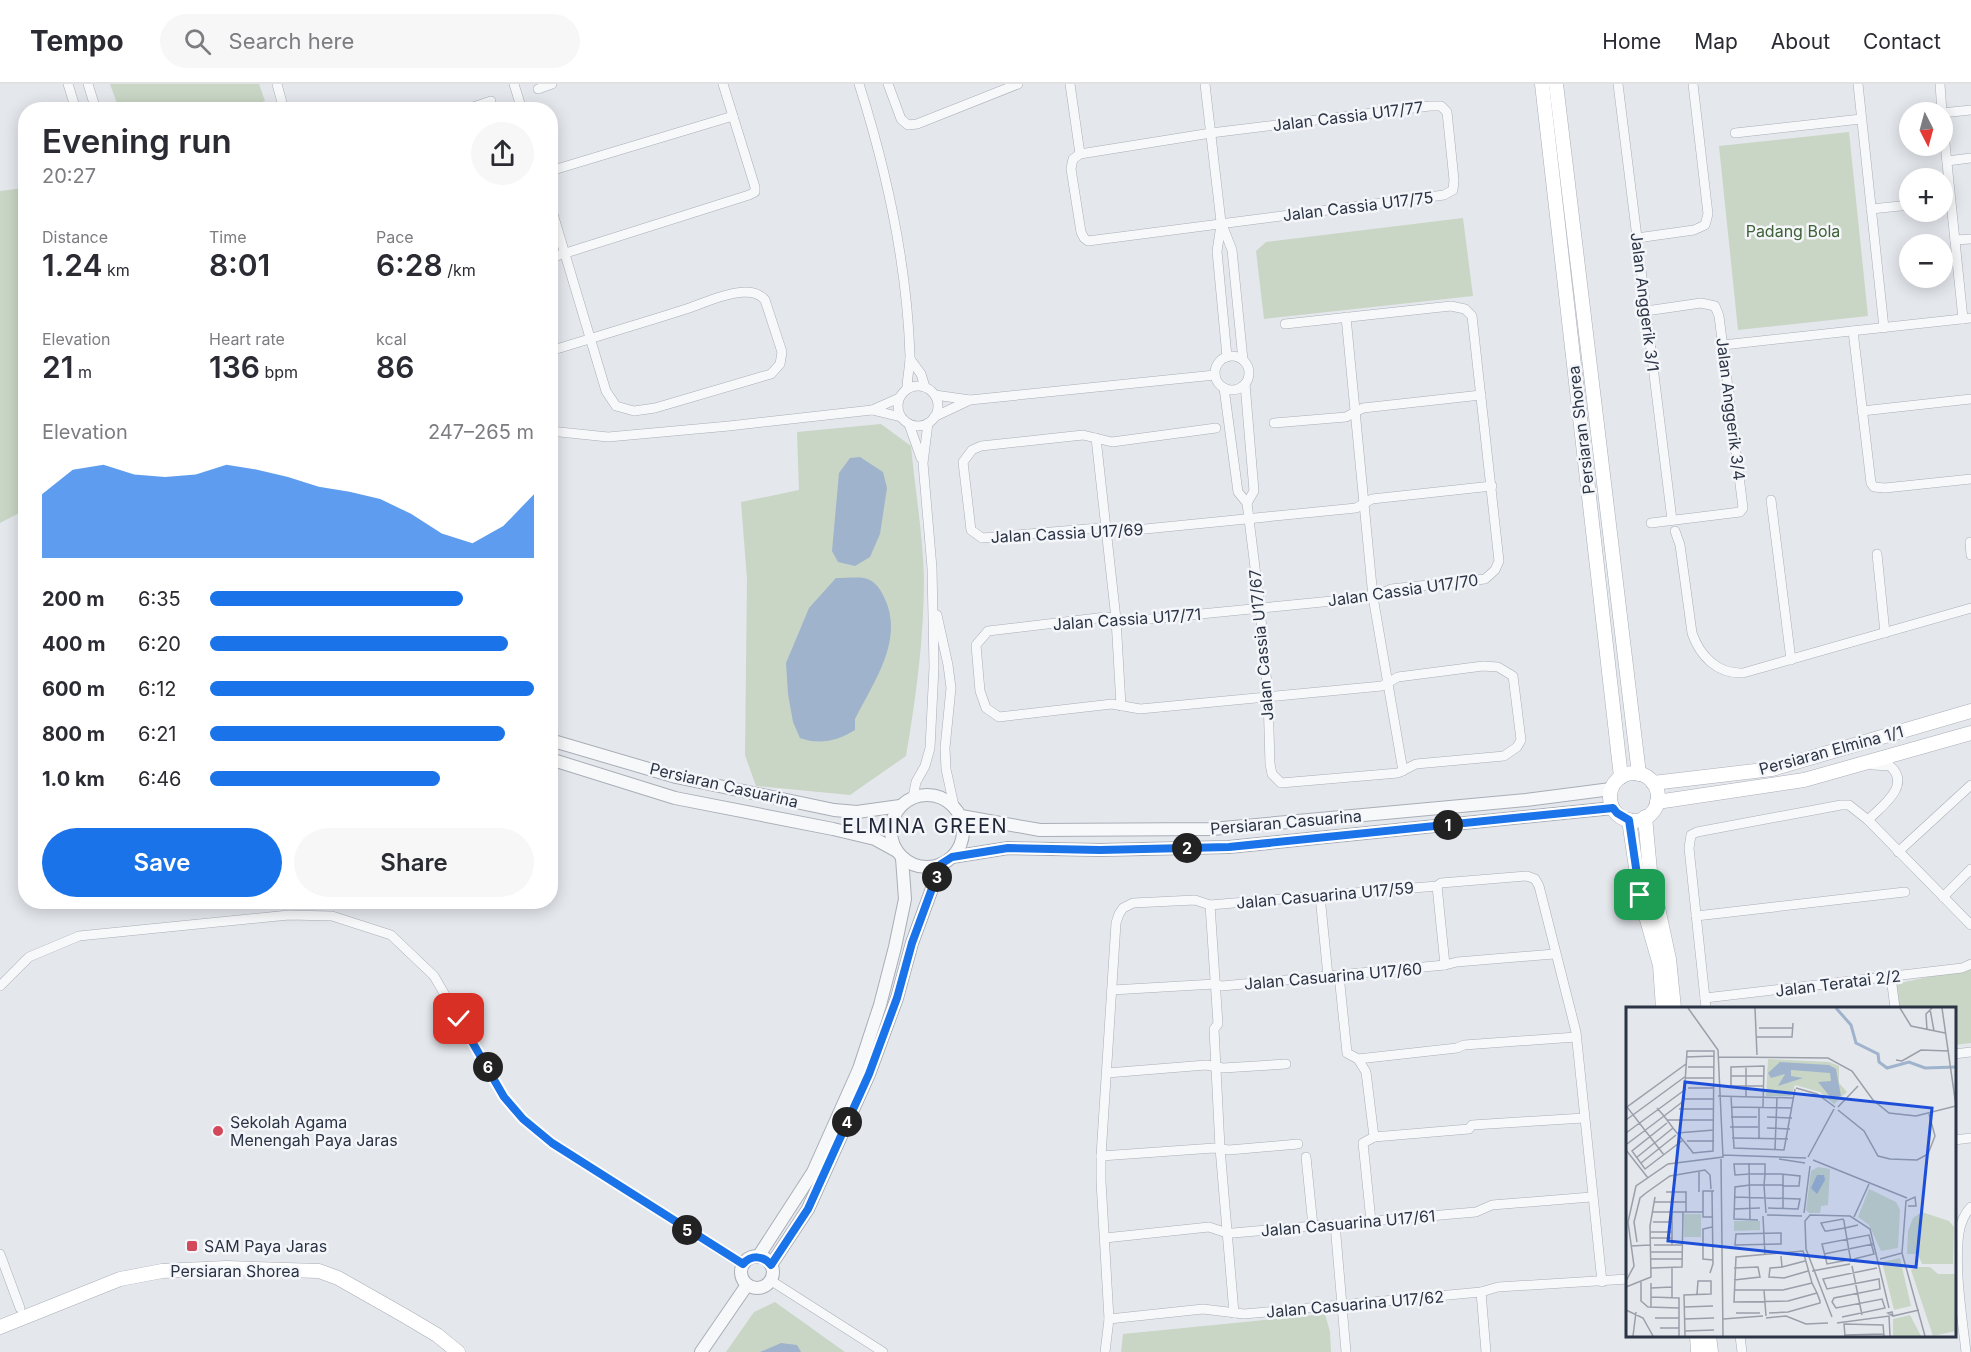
<!DOCTYPE html>
<meta charset="utf-8">
<style>
body{margin:0;font-family:Inter,sans-serif;background:#f7f7f7;color:#2b2b33;height:100vh;display:flex;flex-direction:column;font-size:22px;white-space:nowrap}
*{box-sizing:border-box;margin:0}
p{font-size:20px;color:#7c7c81}
.icon{flex:none;width:33px;height:33px;fill:none;stroke:currentColor;stroke-width:2;stroke-linecap:round;stroke-linejoin:round}
.map{position:relative;flex:1;overflow:hidden}
.details{position:absolute;left:18px;top:18px;width:540px;height:807px;display:flex;flex-direction:column;background:#fff;border-radius:24px;box-shadow:0 3px 15px #0003}
.details>*{flex:none}
.needle{width:39px;rotate:174deg}
.buttons{position:absolute;left:1899px;top:18px;display:grid;gap:12px}
.buttons a{display:grid;place-items:center;width:54px;height:54px;border-radius:50%;background:#fff;box-shadow:0 3px 15px #0003;font-size:30px}
.pin{position:absolute;display:grid;place-items:center;width:51px;height:51px;color:#fff;margin:-26px;border-radius:12px;box-shadow:0 3px 9px #0006}
.km{position:absolute;width:30px;height:30px;margin:-15px;border-radius:50%;background:#222;color:#fff;font-size:16px;line-height:30px;text-align:center}
.round{display:grid;place-items:center;flex:none;width:63px;height:63px;border-radius:32px;background:#f7f7f7}
.headline{display:flex;align-items:center;justify-content:space-between;height:102px;padding:0 24px}
h1{font-size:33px;font-weight:600;line-height:45px}
.metrics{display:grid;grid-template-columns:repeat(3,1fr);gap:9px;height:102px;padding:6px 24px}
.metrics div{display:grid;align-content:center}
.metrics b{font-size:30px;font-weight:600}
.metrics small{font-size:16px;font-weight:400}
.metrics p{font-size:16px}
.chart{height:168px;padding:12px 24px}
.chart p{display:flex;justify-content:space-between}
.chart svg{width:100%;height:108px;margin-top:6px;fill:#1a73e8;opacity:.7}
.primary-button{display:flex;gap:12px;margin-top:auto;padding:12px 24px}
.primary-button a{flex:1;height:69px;border-radius:36px;background:#1a73e8;color:#fff;font-size:24px;font-weight:600;line-height:69px;text-align:center}
.primary-button a+a{background:#f7f7f7;color:#2b2b33}
ul{padding:0 24px;list-style:none;font-size:20px}
li{display:grid;grid-template-columns:96px 72px 1fr;align-items:center;height:45px}
li i{height:15px;border-radius:8px;background:#1a73e8}
header{display:flex;align-items:center;gap:36px;box-sizing:border-box;height:84px;padding:0 30px;background:#fff;border-bottom:2px solid #e1e1e2}
header strong{font-size:28px}
nav{display:flex;gap:33px;margin-inline-start:auto;font-size:21px}
.search{width:420px;height:54px;background:#f7f7f7;display:flex;align-items:center;gap:15px;box-sizing:border-box;padding:0 21px;border-radius:33px;color:#7c7c81;font-size:22px}
.map>svg:first-child{display:block}
.green{fill:#c9d6c5}
.water{fill:#9fb4cc}
.lines{fill:none;stroke-linecap:round;stroke-linejoin:round}
.minor-casing{stroke:#a9aeb7;stroke-width:10}
.tertiary-casing{stroke:#a9aeb7;stroke-width:14}
.secondary-casing{stroke:#a9aeb7;stroke-width:15}
.minor{stroke:#f7f8fa;stroke-width:9}
.tertiary{stroke:#f7f8fa;stroke-width:12}
.secondary{stroke:#fff;stroke-width:14}
.route-casing{stroke:#fff;stroke-width:12}
.route{stroke:#1a73e8;stroke-width:8}
.poi-dot{fill:#d1495b;stroke:#f4f6f9;stroke-width:2}
.labels{text-anchor:middle;dominant-baseline:central;stroke-width:5;stroke-linejoin:round;paint-order:stroke}
.street-label{font-size:16px;fill:#2b3445;stroke:#f4f6f9}
.park-label{font-size:16px;fill:#3f6138;stroke:#f4f6f9}
.poi-label{font-size:16px;fill:#2b3445;stroke:#f4f6f9;text-anchor:start}
.quarter-label{font-size:20px;letter-spacing:1.5px;fill:#1d2536;stroke:#f4f6f9}
.inset-river{fill:none;stroke:#9fb4cc;stroke-width:3}
.inset-road{fill:none;stroke:#9a9fa9;stroke-width:1.5}
.view{fill:#1d4ed8;fill-opacity:0.15;stroke:#1d4ed8;stroke-width:3}
.inset-edge{fill:none;stroke:#2b3445;stroke-width:3}
</style>
<header>
<strong>Tempo</strong>
<div class="search"><svg class="icon" aria-label="search" viewBox="0 0 24 24"><circle cx="10" cy="10" r="6"/><path d="M15 15l6 6"/></svg>Search here</div>
<nav><a>Home</a><a>Map</a><a>About</a><a>Contact</a></nav>
</header>
<div class="map">
<svg width="1971" height="1268" viewBox="0 0 1971 1268">
<rect width="100%" height="100%" fill="#e4e7ec"/>
<g class="green">
<polygon points="110,0 259,0 265,17 241,25 119,25"/>
<polygon points="1849,48 1868,232 1738,246 1719,62"/>
<polygon points="25,104 25,426 0,439 0,107"/>
<polygon points="1463,134 1473,212 1264,235 1256,167 1266,158"/>
<path d="M881 340 911 362C915 405 923 452 924 494 924 554 916 614 906 672L850 711 756 702 745 671 747 495 741 418 799 406 797 348Z"/>
<polygon points="1971,884 1971,959 1955,961 1954,924 1898,924 1895,900"/>
<polygon points="775,1218 845,1268 726,1268 754,1228"/>
<polygon points="1325,1230 1330,1248 1331,1268 1121,1268 1123,1250"/>
</g>
<g class="water">
<polygon points="860,373 883,388 887,404 880,450 870,473 855,482 838,478 832,467 839,389 850,374"/>
<path d="M836 494C845 494 856 493 864 494 874 496 880 504 884 513 905 555 874 597 855 635V646C838 657 819 661 800 654L793 638 788 610 786 579 809 524Z"/>
<polygon points="781,1259 797,1261 801,1268 760,1268"/>
</g>
<g class="lines">
<g class="minor-casing">
<g id="minor">
<polyline points="68,0 76,26"/>
<polyline points="88,0 96,26"/>
<polyline points="277,0 284,26"/>
<polyline points="514,0 522,26"/>
<path d="M859 0C887 88 907 180 910 272 910 283 907 294 907 305"/>
<polyline points="888,0 901,35 908,41 917,40 1018,0"/>
<polyline points="1070,0 1080,70"/>
<polyline points="1205,0 1221,138 1232,166 1243,276"/>
<polyline points="1618,0 1672,436"/>
<polyline points="1858,0 1884,244"/>
<polyline points="1940,0 1942,28"/>
<polyline points="538,5 552,0"/>
<polygon points="1430,22 1441,22 1447,28 1454,96 1453,106 1444,111 1088,157 1084,154 1081,148 1071,85 1073,75 1080,70 1211,49"/>
<polyline points="464,26 491,17"/>
<polyline points="1942,29 1971,26"/>
<polyline points="1942,30 1963,235"/>
<polyline points="1735,49 1861,35"/>
<polyline points="1947,77 1971,74"/>
<polyline points="550,87 733,32"/>
<path d="M550 120 606 307 616 322 634 327 655 324 771 290 780 280 782 268 765 216C760 210 752 208 745 208 724 209 702 220 683 226 639 240 595 253 550 267"/>
<polyline points="1871,125 1910,121"/>
<polyline points="1221,141 1217,167 1227,273"/>
<polyline points="1637,154 1694,146 1705,141 1708,130 1693,0"/>
<polyline points="1955,156 1971,155"/>
<polyline points="550,174 749,111 755,108 755,103 723,0"/>
<polyline points="1646,227 1701,219 1715,222 1719,232 1743,424 1740,428 1651,439"/>
<polyline points="1346,233 1373,513 1403,687"/>
<polyline points="1853,247 1871,399 1874,403 1885,404 1971,395"/>
<polyline points="1723,261 1971,234"/>
<circle cx="1232" cy="289" r="17"/>
<polyline points="910,275 921,290 925,303"/>
<polyline points="1245,300 1254,407 1247,419"/>
<circle cx="918" cy="322" r="20"/>
<polyline points="1224,304 1238,408 1247,419 1260,524 1268,612 1270,680 1272,690 1281,699 1398,689 1416,680 1504,672 1517,663 1521,656 1513,592 1498,583 1483,582 1398,593 1382,602 1140,625 1112,620 999,633 986,624 980,607 976,561 988,547 1106,533 1129,537 1373,513 1391,505 1485,495 1495,486 1499,477 1472,232 1465,225 1451,222 1285,240"/>
<polyline points="935,311 970,316 1215,291"/>
<polyline points="872,326 901,333"/>
<polyline points="1862,327 1971,315"/>
<polyline points="934,333 970,316"/>
<polyline points="1274,339 1346,333 1363,324 1481,311"/>
<polyline points="909,340 921,374"/>
<polyline points="1216,344 1112,358 1083,351 981,362 972,366 963,378 971,446 982,454 1099,444 1125,447 1356,424 1372,415 1492,402"/>
<polyline points="550,347 608,353 729,342 872,326 899,314"/>
<polyline points="1096,354 1116,535 1121,622"/>
<polyline points="1771,416 1791,576"/>
<path d="M1675 447 1680 461 1692 549C1700 572 1717 590 1743 589L1971 524"/>
<polyline points="1970,458 1971,471"/>
<polyline points="1877,470 1885,549"/>
<polyline points="937,531 948,581 951,604 945,664 946,685 954,722"/>
<polyline points="913,713 916,698 925,682 930,664 934,583 932,484 923,379 928,339"/>
<path d="M1868 736C1882 722 1912 701 1890 682L1873 681"/>
<polyline points="1898,768 1971,701"/>
<polyline points="1437,802 1445,881"/>
<polyline points="1320,812 1328,892"/>
<polyline points="1943,813 1971,785"/>
<polyline points="1210,821 1218,940 1214,945 1220,1064 1234,1229"/>
<polyline points="1696,832 1905,808"/>
<polyline points="1339,891 1347,969 1358,975 1366,988 1374,1053 1363,1059 1371,1137"/>
<polyline points="1891,893 1895,924"/>
<polyline points="0,902 29,873 79,852 289,831 332,832 391,851 434,892 504,1013 523,1035 552,1059 743,1181"/>
<polyline points="1112,906 1215,900 1222,902 1445,881 1457,878 1554,870"/>
<polyline points="1705,914 1962,884 1971,880"/>
<polyline points="1706,924 1689,764 1691,751 1697,748 1841,721 1849,721 1868,736 1971,841"/>
<polyline points="1954,970 1971,968"/>
<polyline points="1358,975 1457,964 1464,961 1576,953"/>
<polyline points="1107,989 1206,981 1223,984 1286,980"/>
<polyline points="1374,1053 1469,1045 1472,1041 1584,1034"/>
<polyline points="1954,1056 1971,1054"/>
<polyline points="1101,1072 1214,1064 1229,1066 1298,1060"/>
<polyline points="1306,1073 1313,1142"/>
<polyline points="1335,1140 1346,1268"/>
<polyline points="1105,1154 1209,1143 1227,1149 1233,1149 1476,1128 1492,1121 1591,1113"/>
<polyline points="0,1170 20,1224"/>
<polyline points="770,1196 883,1268"/>
<polyline points="1481,1208 1486,1268"/>
<polyline points="1109,1235 1203,1225 1244,1230 1481,1208 1498,1203 1628,1195"/>
<polyline points="1740,1252 1742,1268"/>
<polyline points="1105,1268 1109,1235 1101,1097 1101,1072 1116,839 1119,830 1123,824 1133,819 1195,816 1210,821 1437,802 1441,799 1527,792 1535,795 1539,802 1576,948 1602,1198"/>
<path d="M1966 1268C1962 1232 1954 1184 1959 1149 1960 1140 1965 1129 1971 1123"/>
</g>
</g>
<g class="tertiary-casing">
<g id="tertiary">
<polyline points="550,656 676,693 834,726 857,728 900,722"/>
<polyline points="550,675 675,714 833,745 875,755 895,766"/>
<circle cx="927" cy="747" r="36"/>
<polyline points="961,732 1040,746 1212,745 1526,716 1611,705"/>
<polyline points="952,773 1008,764 1100,766 1229,763 1613,724"/>
<circle cx="757" cy="1188" r="16"/>
<polyline points="758,1173 813,1088 859,985 880,921 895,863 905,815 902,774"/>
<polyline points="771,1181 808,1125 869,990 897,914 912,859 941,780"/>
<polyline points="701,1268 747,1201"/>
</g>
</g>
<g class="secondary-casing">
<g id="secondary">
<polyline points="1542,0 1621,693"/>
<polyline points="1556,0 1639,690"/>
<circle cx="1634" cy="713" r="24"/>
<polyline points="1653,699 1772,685 1971,627"/>
<polyline points="1657,718 1804,696 1971,649"/>
<polyline points="1645,733 1650,787 1669,875 1674,924"/>
<polyline points="1629,736 1640,811 1660,881 1663,924"/>
<polyline points="0,1243 120,1195 162,1187 226,1184 319,1187 338,1194 405,1232 437,1251 458,1268"/>
<polyline points="1697,1252 1698,1268"/>
<polyline points="1709,1252 1711,1268"/>
</g>
</g>
<use href="#minor" class="minor"/>
<use href="#tertiary" class="tertiary"/>
<use href="#secondary" class="secondary"/>
</g>
<g class="lines">
<g class="route-casing">
<path id="route" d="M459 935 504 1013 523 1035 552 1059 743 1180C751 1171 763 1171 771 1181L808 1125 869 990 897 914 912 859 941 780 952 773 1008 764 1100 766 1229 763 1613 724 1617 729 1629 736 1640 811"/>
</g>
<use href="#route" class="route"/>
</g>
<g class="poi-dot">
<circle cx="218" cy="1047" r="6"/>
<rect x="186" y="1156" width="12" height="12" rx="3"/>
</g>
<g class="labels">
<g class="street-label">
<text transform="translate(1348 32) rotate(-7)">Jalan Cassia U17/77</text>
<text transform="translate(1358 122) rotate(-7)">Jalan Cassia U17/75</text>
<text transform="translate(1645 218) rotate(83)">Jalan Anggerik 3/1</text>
<text transform="translate(1731 325) rotate(83)">Jalan Anggerik 3/4</text>
<text transform="translate(1581 346) rotate(-97)">Persiaran Shorea</text>
<text transform="translate(1067 449) rotate(-3)">Jalan Cassia U17/69</text>
<text transform="translate(1403 506) rotate(-8)">Jalan Cassia U17/70</text>
<text transform="translate(1127 535) rotate(-4)">Jalan Cassia U17/71</text>
<text transform="translate(1261 561) rotate(-95)">Jalan Cassia U17/67</text>
<text transform="translate(1831 666) rotate(-15)">Persiaran Elmina 1/1</text>
<text transform="translate(724 701) rotate(13)">Persiaran Casuarina</text>
<text transform="translate(1286 738) rotate(-5)">Persiaran Casuarina</text>
<text transform="translate(1325 811) rotate(-5)">Jalan Casuarina U17/59</text>
<text transform="translate(1333 892) rotate(-5)">Jalan Casuarina U17/60</text>
<text transform="translate(1838 899) rotate(-7)">Jalan Teratai 2/2</text>
<text transform="translate(1348 1139) rotate(-5)">Jalan Casuarina U17/61</text>
<text x="235" y="1187">Persiaran Shorea</text>
<text transform="translate(1355 1220) rotate(-5)">Jalan Casuarina U17/62</text>
</g>
<g class="park-label">
<text x="1793" y="147">Padang Bola</text>
</g>
<g class="poi-label">
<text x="230" y="1038">Sekolah Agama<tspan x="230" dy="18">Menengah Paya Jaras</tspan></text>
<text x="204" y="1162">SAM Paya Jaras</text>
</g>
<g class="quarter-label">
<text x="925" y="742">ELMINA GREEN</text>
</g>
</g>
<g transform="translate(1626 923)">
<rect width="330" height="330" fill="#e4e7ec"/>
<path d="M142 52 203 55 213 59V76L221 85 208 97 194 85 169 78 165 89H140ZM192 160 204 162 202 198 195 199 194 206H183L180 203 185 164ZM243 182 270 195 274 203 272 241 255 244 243 218 232 210ZM296 205 323 214 328 220 327 257H296L292 247H281L282 224 287 211ZM58 207H75V230H58ZM108 214H134V223L108 224ZM274 251 285 299 268 303 256 255ZM292 260H304L312 267H330V324L307 329 285 263ZM284 308 295 329H267V312Z" fill="#c9d6c5"/>
<path d="M154 55 203 58 210 62 215 89 206 92 192 75 205 74 204 66 165 63V69L177 71 152 79 159 67 145 71 142 66ZM191 168H198L199 173 191 187 185 181Z" fill="#9fb4cc"/>
<path class="inset-river" d="M210 1 225 18 230 36 252 47 253 55 261 61 283 55 299 61 330 60"/>
<path class="inset-road" d="M129 1 131 48M274 1 285 19 319 26M304 2 308 24M133 21H167M301 23 300 7 306 1M130 30H166L167 16M60 50 88 49M92 50 202 51 226 64 247 93 263 106 290 109 330 99 316 1M270 53 276 54 295 43 323 44M62 60H88M105 69H138M60 71H88M62 81H88M170 81 191 87 209 100M92 89 167 91M105 89 108 141 158 143 169 82M120 89V59M59 92H88M105 100 166 101M133 100V131M137 100 138 60V59L105 60V79H138M212 100 232 79M53 102H88M212 103 238 124 252 149 264 152 291 153 302 147 309 129 303 107M105 110H131M141 110 166 111M0 113 60 69M41 113H88M41 116 6 144 19 162 57 133M104 120H132M141 121 164 122M0 126 60 82M51 126 88 123M106 131 162 132M61 134H88M1 137 38 109 55 96 58 93 61 44H88L87 144 67 146 65 143 51 126 47 121 38 109 31 101M149 142 151 90M0 143 22 171M38 148 1 100 60 57M97 148 180 151M182 150 208 102M10 151 47 121M95 152 97 329M153 152 179 156M187 153 281 191M15 156 50 128M123 156 124 213M73 165V185M40 185H60V205M108 190 174 192 172 202 142 201M28 195H60M282 199H290L289 190 280 194 276 246 299 329M108 202 134 201M157 202V168M27 205H77M178 206 184 159M141 208 176 209M137 209 139 249M86 210H77V184H88M228 210 243 177M132 213 108 212 109 180 124 178H155L158 179H173L174 169 155 167H124L109 168 108 157H139V167L138 178 140 206M27 215H46M86 220 77 222V252L87 253M24 225H46M155 226V237L109 238 110 227ZM24 231H46M11 235 8 215 14 191 20 186 44 169 79 163 84 168 85 182M28 238H57M46 238V205M5 239 24 238M25 245H57M198 247 247 237M155 249 156 260 179 254M25 252H57M254 252 276 246M222 253 201 257 196 237 243 228 248 247 228 252M225 255 219 221 218 214 217 212 195 216 199 224H201L219 221 232 218M226 259 236 308M156 260 144 261 143 270 158 271 182 264M25 261 56 260 57 205M186 264 224 257M84 266 87 257 86 184M108 273 134 270 132 260 108 261M0 274 8 259 2 215 10 179 42 157 97 150 92 43 62 1M15 275V294L22 300 53 301M0 280 25 270 24 219 29 190M25 281 46 280M108 283H157L186 276M138 283 140 309M25 290 53 291V329M46 291V261M25 300V276M58 300 87 299M0 303 17 311 27 329M110 306H134M143 306 162 305 194 296V294L191 286 186 276 177 244 110 250 108 295 162 294 191 286M267 309 262 306 266 305 267 309 293 303M206 310 180 242 179 214 184 208 224 209 244 222 263 301M216 310 259 301 256 292 210 301 206 295 208 291 254 282 253 272 201 282 197 272 251 261M29 311H53M140 311 160 309 180 317 202 316M58 312 88 311M97 312 137 309M211 316 263 309 264 329M34 321H53M59 324 88 323M219 328 258 327M7 329 10 305M59 329 58 288 85 287V274H72L71 287M219 329 218 317 257 318 258 329"/>
<path class="view" d="M59 75 306 101 290 260 42 234Z"/>
<rect width="330" height="330" class="inset-edge"/>
</g>
</svg>
<div class="buttons">
<a><svg class="needle" viewBox="-14 -14 28 28"><path d="M0-13l5 13h-10z" fill="#e53935"/><path d="M0 13l5-13h-10z" fill="#7c7c81"/></svg></a>
<a>+</a>
<a>−</a>
</div>
<div class="pin" style="left:1640px;top:811px;background:#1e9e55"><svg class="icon" aria-label="arrive" viewBox="0 0 24 24"><path d="M6 21V4h12l-3 4 3 4H6"/></svg></div>
<div class="pin" style="left:459px;top:935px;background:#d93025"><svg class="icon" aria-label="check" viewBox="0 0 24 24"><path d="M5 12l5 5 9-10"/></svg></div>
<b class="km" style="left:1448px;top:741px">1</b>
<b class="km" style="left:1187px;top:764px">2</b>
<b class="km" style="left:937px;top:793px">3</b>
<b class="km" style="left:847px;top:1038px">4</b>
<b class="km" style="left:687px;top:1146px">5</b>
<b class="km" style="left:488px;top:983px">6</b>
<section class="details">
<div class="headline"><div><h1>Evening run</h1><p>20:27</p></div><a class="round"><svg class="icon" aria-label="share" viewBox="0 0 24 24"><path d="M12 15V3M7 8l5-5 5 5M5 13v7h14v-7"/></svg></a></div>
<div class="metrics">
<div><p>Distance</p><b>1.24<small> km</small></b></div>
<div><p>Time</p><b>8:01</b></div>
<div><p>Pace</p><b>6:28<small> /km</small></b></div>
</div>
<div class="metrics">
<div><p>Elevation</p><b>21<small> m</small></b></div>
<div><p>Heart rate</p><b>136<small> bpm</small></b></div>
<div><p>kcal</p><b>86</b></div>
</div>
<div class="chart"><p><span>Elevation</span>247–265 m</p>
<svg viewBox="0 0 160 44" preserveAspectRatio="none"><path d="M0 44V18L10 8L20 6L30 10L40 11L50 10L60 6L70 8L80 11L90 15L100 17L110 20L120 26L130 34L140 38L150 31L160 18V44z"/></svg>
</div>
<ul>
<li><b>200 m</b>6:35<i style="width:78%"></i></li>
<li><b>400 m</b>6:20<i style="width:92%"></i></li>
<li><b>600 m</b>6:12<i style="width:100%"></i></li>
<li><b>800 m</b>6:21<i style="width:91%"></i></li>
<li><b>1.0 km</b>6:46<i style="width:71%"></i></li>
</ul>
<div class="primary-button"><a>Save</a><a>Share</a></div>
</section>
</div>
